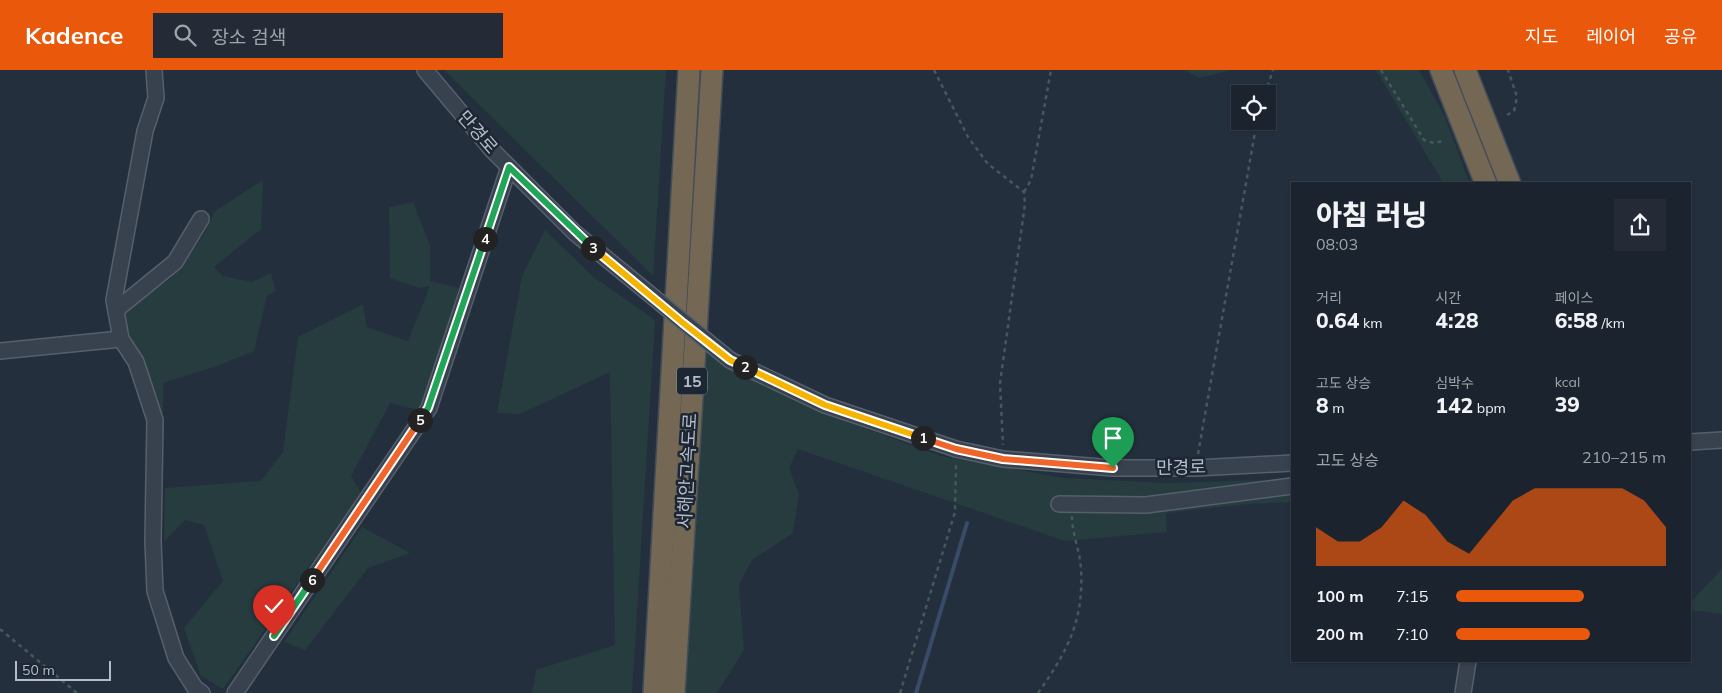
<!DOCTYPE html>
<html lang="ko">
<meta charset="utf-8">
<style>
body{margin:0;font-family:Mulish,"Noto Sans KR",sans-serif;background:#242b36;color:#f1f3f6;height:100vh;display:flex;flex-direction:column;font-size:19px;white-space:nowrap}
*{box-sizing:border-box;margin:0}
p{font-size:16px;color:#a0a4aa}
.icon{flex:none;width:28px;height:28px;fill:none;stroke:currentColor;stroke-width:2;stroke-linecap:round;stroke-linejoin:round}
.map{position:relative;flex:1;overflow:hidden}
.panel{position:absolute;left:1291px;top:112px;width:400px;height:480px;display:flex;flex-direction:column;background:#1b232e;border-radius:0px;box-shadow:0 1px 4px #0004,0 0 0 1px #39404a}
.panel>*{flex:none}
.tools{position:absolute;left:1231px;top:15px;display:grid;gap:10px}
.tools a{display:grid;place-items:center;width:45px;height:45px;border-radius:0px;background:#1b232e;box-shadow:0 1px 4px #0004,0 0 0 1px #39404a;font-size:25px}
.scale{position:absolute;left:15px;bottom:12px;width:96px;box-sizing:border-box;padding-left:5px;border:2px solid #b4bcc9;border-top:0;font-size:14px;line-height:18px;white-space:nowrap;color:#b4bcc9;-webkit-text-stroke:4px #1d2633;paint-order:stroke}
.pin{position:absolute;display:grid;place-items:center;width:42px;height:42px;color:#fff;margin:-51px -21px;border-radius:50% 50% 50% 0;rotate:-45deg;box-shadow:0 0 5px #0007}
.pin .icon{rotate:45deg}
.km{position:absolute;width:25px;height:25px;margin:-12px;border-radius:50%;background:#222;color:#fff;font-size:14px;line-height:25px;text-align:center}
.round{display:grid;place-items:center;flex:none;width:52px;height:52px;border-radius:0px;background:#242b36}
.head{display:flex;align-items:center;justify-content:space-between;height:85px;padding:0 25px}
h1{font-size:28px;font-weight:800;line-height:38px}
.stats{display:grid;grid-template-columns:repeat(3,1fr);gap:8px;height:85px;padding:5px 25px}
.stats div{display:grid;align-content:center}
.stats b{font-size:21px;font-weight:800}
.stats small{font-size:14px;font-weight:400}
.stats p{font-size:14px}
.chart{height:140px;padding:10px 25px}
.chart p{display:flex;justify-content:space-between}
.chart svg{width:100%;height:90px;margin-top:5px;fill:#ea580c;opacity:.7}
ul{padding:0 25px;list-style:none;font-size:16px}
li{display:grid;grid-template-columns:80px 60px 1fr;align-items:center;height:38px}
li i{height:12px;border-radius:6px;background:#ea580c}
header{display:flex;align-items:center;gap:30px;box-sizing:border-box;height:70px;padding:0 25px;background:#ea580c;color:#fff}
header strong{font-size:24px}
nav{display:flex;gap:28px;margin-inline-start:auto;font-size:18px}
.search{width:350px;height:45px;background:#242b36;display:flex;align-items:center;gap:12px;box-sizing:border-box;padding:0 18px;border-radius:0px;color:#a0a4aa;font-size:19px}
.map>svg:first-child{display:block}
.green{fill:#263c3f}
.lines{fill:none;stroke-linecap:round;stroke-linejoin:round}
.stream{stroke:#394c67;stroke-width:4}
.minor-casing{stroke:#565f6c;stroke-width:18}
.highway-casing{stroke:#434c59;stroke-width:24}
.path{stroke:#44595c;stroke-width:2.5;stroke-dasharray:4 4;stroke-linecap:butt}
.minor{stroke:#38414e;stroke-width:15}
.highway{stroke:#746855;stroke-width:21}
.minor-bridge-casing{stroke:#565f6c;stroke-width:18;stroke-linecap:butt}
.minor-bridge{stroke:#38414e;stroke-width:15}
.split-1-casing{stroke:#fff;stroke-width:10}
.split-2-casing{stroke:#fff;stroke-width:10}
.split-3-casing{stroke:#fff;stroke-width:10}
.split-4-casing{stroke:#fff;stroke-width:10}
.split-5-casing{stroke:#fff;stroke-width:10}
.split-6-casing{stroke:#fff;stroke-width:10}
.split-7-casing{stroke:#fff;stroke-width:10}
.split-1{stroke:#f0652b;stroke-width:6}
.split-2{stroke:#f5b400;stroke-width:6}
.split-3{stroke:#f5b400;stroke-width:6}
.split-4{stroke:#22a559;stroke-width:6}
.split-5{stroke:#22a559;stroke-width:6}
.split-6{stroke:#f0652b;stroke-width:6}
.split-7{stroke:#22a559;stroke-width:6}
.labels{text-anchor:middle;dominant-baseline:central;stroke-width:5;stroke-linejoin:round;paint-order:stroke}
.shield{fill:#1d2633;stroke:#878f9c;stroke-width:1}
.shield-label{font-size:16px;font-weight:bold;fill:#b4bcc9}
.street-label{font-size:18px;fill:#b4bcc9;stroke:#1d2633}
</style>
<header>
<strong>Kadence</strong>
<div class="search"><svg class="icon" aria-label="search" viewBox="0 0 24 24"><circle cx="10" cy="10" r="6"/><path d="M15 15l6 6"/></svg>장소 검색</div>
<nav><a>지도</a><a>레이어</a><a>공유</a></nav>
</header>
<div class="map">
<svg width="1722" height="623" viewBox="0 0 1722 623">
<rect width="100%" height="100%" fill="#242f3e"/>
<g class="green">
<polygon points="444,0 666,0 653,206"/>
<polygon points="1185,0 1232,0 1199,8"/>
<polygon points="1376,0 1419,0 1445,47 1470,114 1444,114"/>
<polygon points="263,110 261,159 214,197 223,206 252,212 271,203 276,221 267,226 254,281 217,296 163,313 163,345 157,338 122,243 171,208 203,166 215,141"/>
<polygon points="413,132 430,175 430,211 458,218 458,231 431,316 419,340 390,333 351,406 361,423 223,619 201,606 184,558 223,511 204,455 185,450 164,472 165,418 261,411 283,382 298,267 363,234 367,257 408,271 430,216 419,218 390,208 389,137"/>
<polygon points="545,160 592,206 655,250 632,623 532,623 536,600 615,575 610,302 520,344 497,343 522,206"/>
<polygon points="702,280 812,339 941,386 1064,408 1167,413 1292,409 1292,432 1248,434 1166,443 1167,462 1065,471 798,379 789,398 799,424 793,463 752,490 739,515 744,580 717,623 683,623"/>
<polygon points="362,457 410,483 368,498 305,580 284,572"/>
<polygon points="1722,499 1722,544 1690,540 1690,533"/>
</g>
<g class="lines">
<polyline class="stream" points="916,623 967,453"/>
<g class="minor-casing">
<g id="minor">
<polyline points="425,0 493,81 575,163 624,203"/>
<polyline points="116,240 175,192 201,149"/>
<polyline points="121,269 136,292 155,350 153,471 155,521 176,588 195,618 202,623"/>
<polyline points="0,281 121,269 114,230 145,61 156,28 154,0"/>
<polyline points="730,290 825,335 956,379 1003,389 1113,398 1196,398 1292,393"/>
<polyline points="1690,372 1722,370"/>
<polyline points="1059,434 1146,435 1292,416"/>
<polyline points="235,623 429,338 509,97"/>
<polyline points="1463,623 1468,591"/>
</g>
</g>
<g class="highway-casing">
<g id="highway">
<polyline points="1441,0 1486,114"/>
<polyline points="1465,0 1510,114"/>
<polyline points="654,623 689,0"/>
<polyline points="674,623 712,0"/>
</g>
</g>
<g class="path">
<polyline points="934,0 968,67 988,94 1024,122 1025,134 1000,313 1003,375"/>
<polyline points="1381,0 1424,70 1434,73 1444,71"/>
<polyline points="1265,24 1273,0"/>
<polyline points="1507,45 1514,41 1517,27 1508,0"/>
<polyline points="1024,122 1031,110 1051,0"/>
<polyline points="1198,384 1257,51"/>
<polyline points="0,559 77,623"/>
<polyline points="900,623 955,442 956,393"/>
<path d="M1038 623C1067 582 1084 551 1081 499 1080 481 1072 464 1072 446"/>
</g>
<use href="#minor" class="minor"/>
<use href="#highway" class="highway"/>
<g class="minor-bridge-casing">
<polyline id="minor-bridge" points="624,203 730,290"/>
</g>
<use href="#minor-bridge" class="minor-bridge"/>
</g>
<g class="lines">
<g class="split-1-casing">
<polyline id="split-1" points="923,368 956,379 1003,389 1113,398"/>
</g>
<g class="split-2-casing">
<polyline id="split-2" points="745,297 825,335 923,368"/>
</g>
<g class="split-3-casing">
<polyline id="split-3" points="593,178 683,253 730,290 745,297"/>
</g>
<g class="split-4-casing">
<polyline id="split-4" points="485,169 509,97 593,178"/>
</g>
<g class="split-5-casing">
<polyline id="split-5" points="420,350 428,338 485,169"/>
</g>
<g class="split-6-casing">
<polyline id="split-6" points="312,510 420,350"/>
</g>
<g class="split-7-casing">
<polyline id="split-7" points="274,566 312,510"/>
</g>
<use href="#split-1" class="split-1"/>
<use href="#split-2" class="split-2"/>
<use href="#split-3" class="split-3"/>
<use href="#split-4" class="split-4"/>
<use href="#split-5" class="split-5"/>
<use href="#split-6" class="split-6"/>
<use href="#split-7" class="split-7"/>
</g>
<g class="labels">
<rect class="shield" x="677" y="297.5" width="30" height="27" rx="4"/>
<g class="shield-label">
<text x="692" y="311">15</text>
</g>
<g class="street-label">
<text transform="translate(478 62) rotate(49)">만경로</text>
<text transform="translate(1181 397) rotate(-1)">만경로</text>
<text transform="translate(687 401) rotate(-87)">서해안고속도로</text>
</g>
</g>
</svg>
<div class="tools">
<a><svg class="icon" aria-label="locate" viewBox="0 0 24 24"><circle cx="12" cy="12" r="6"/><path d="M12 2v4M12 18v4M2 12h4M18 12h4"/></svg></a>
</div>
<div class="scale">50 m</div>
<div class="pin" style="left:1113px;top:398px;background:#1e9e55"><svg class="icon" aria-label="arrive" viewBox="0 0 24 24"><path d="M6 21V4h12l-3 4 3 4H6"/></svg></div>
<div class="pin" style="left:274px;top:566px;background:#d93025"><svg class="icon" aria-label="check" viewBox="0 0 24 24"><path d="M5 12l5 5 9-10"/></svg></div>
<b class="km" style="left:923px;top:368px">1</b>
<b class="km" style="left:745px;top:297px">2</b>
<b class="km" style="left:593px;top:178px">3</b>
<b class="km" style="left:485px;top:169px">4</b>
<b class="km" style="left:420px;top:350px">5</b>
<b class="km" style="left:312px;top:510px">6</b>
<section class="panel">
<div class="head"><div><h1>아침 러닝</h1><p>08:03</p></div><a class="round"><svg class="icon" aria-label="share" viewBox="0 0 24 24"><path d="M12 15V3M7 8l5-5 5 5M5 13v7h14v-7"/></svg></a></div>
<div class="stats">
<div><p>거리</p><b>0.64<small> km</small></b></div>
<div><p>시간</p><b>4:28</b></div>
<div><p>페이스</p><b>6:58<small> /km</small></b></div>
</div>
<div class="stats">
<div><p>고도 상승</p><b>8<small> m</small></b></div>
<div><p>심박수</p><b>142<small> bpm</small></b></div>
<div><p>kcal</p><b>39</b></div>
</div>
<div class="chart"><p><span>고도 상승</span>210–215 m</p>
<svg viewBox="0 0 160 44" preserveAspectRatio="none"><path d="M0 44V25L10 32L20 32L30 25L40 12L50 19L60 32L70 38L80 25L90 12L100 6L110 6L120 6L130 6L140 6L150 12L160 25V44z"/></svg>
</div>
<ul>
<li><b>100 m</b>7:15<i style="width:61%"></i></li>
<li><b>200 m</b>7:10<i style="width:64%"></i></li>
</ul>
</section>
</div>
